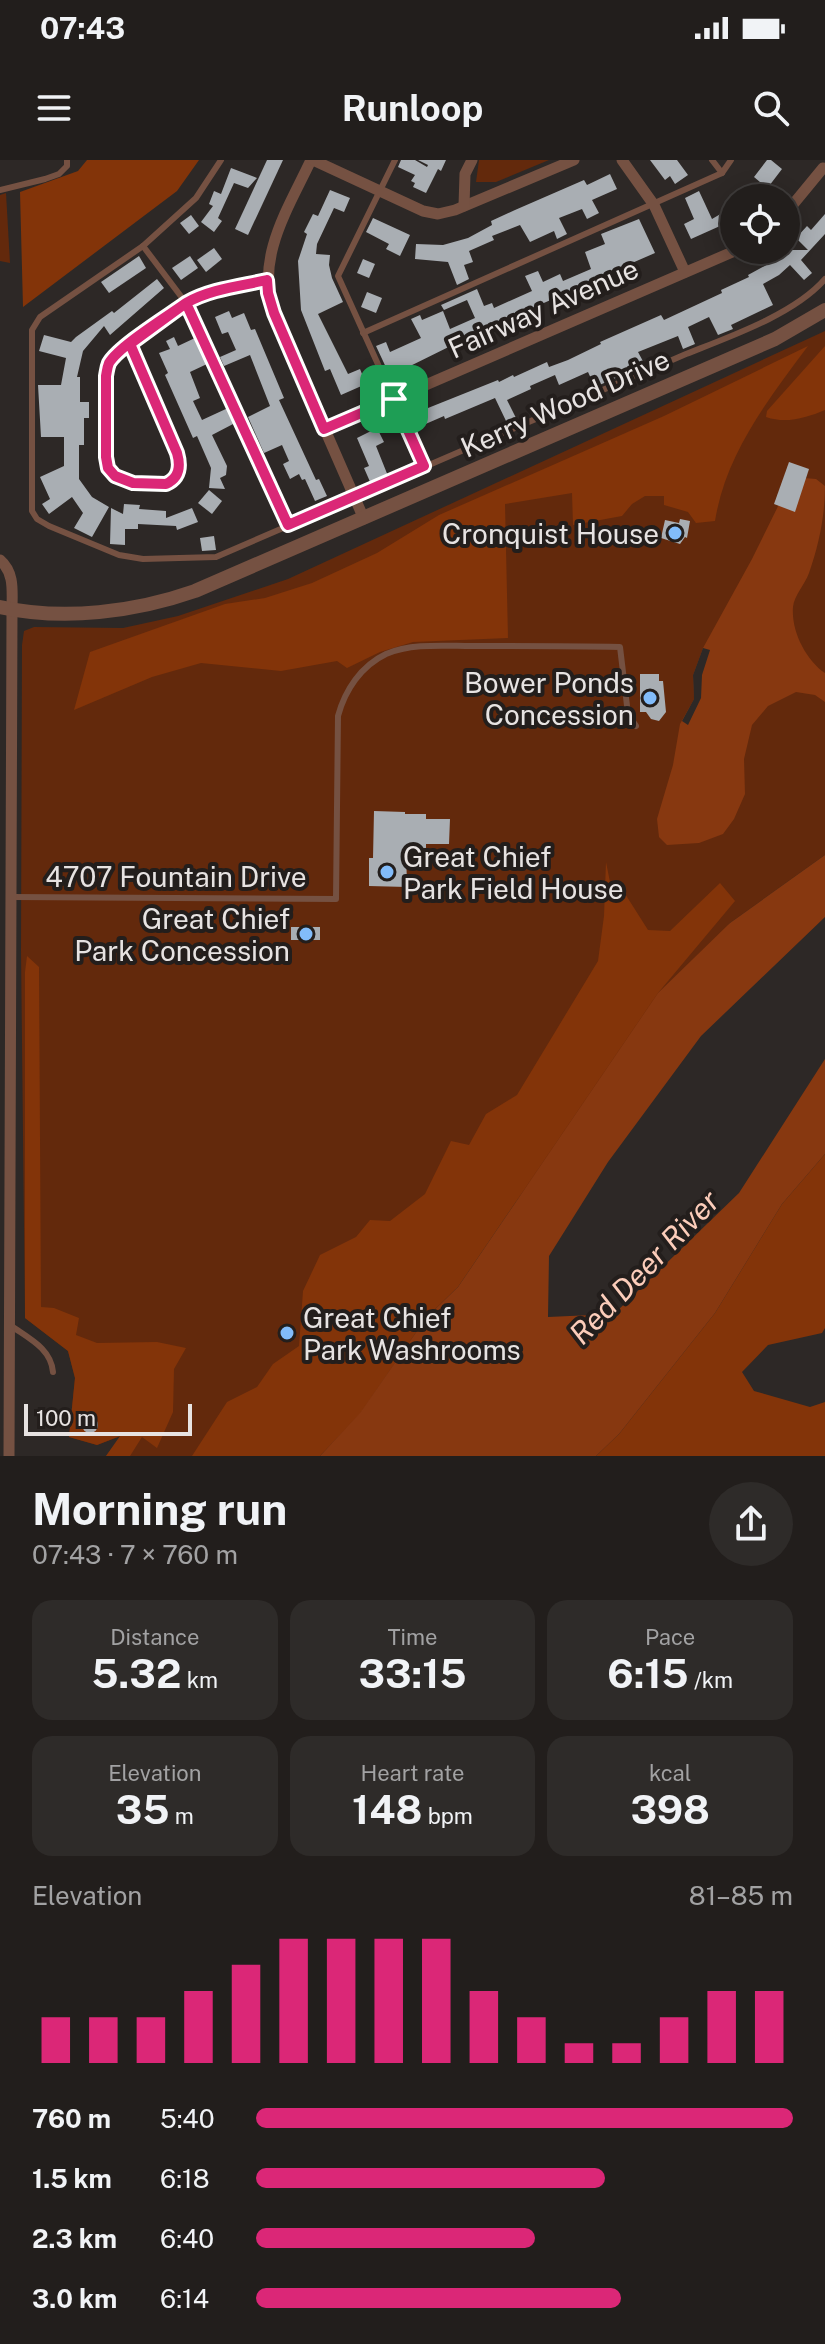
<!DOCTYPE html>
<meta charset="utf-8">
<style>
body{margin:0;font-family:"Public Sans",sans-serif;background:#2e2b29;color:#f1f3f6;height:100vh;display:flex;flex-direction:column;font-size:30px;white-space:nowrap}
*{box-sizing:border-box;margin:0}
p{font-size:26px;color:#a2a2a3}
.icon{flex:none;width:44px;height:44px;fill:none;stroke:currentColor;stroke-width:2;stroke-linecap:round;stroke-linejoin:round}
.map{position:relative;height:1296px;overflow:hidden}
.details{display:flex;flex-direction:column;background:#221e1c;flex:1}
.details>*{flex:none}
.fabs{position:absolute;left:720px;top:24px;display:grid;gap:16px}
.fabs a{display:grid;place-items:center;width:80px;height:80px;border-radius:50%;background:#221e1c;box-shadow:0 4px 20px #0003,0 0 0 2px #3f3c3b;font-size:40px}
.scale{position:absolute;left:24px;bottom:20px;width:168px;box-sizing:border-box;padding-left:8px;border:4px solid #e7e3e2;border-top:0;font-size:22px;line-height:28px;white-space:nowrap;color:#e7e3e2;-webkit-text-stroke:6px #231e1c;paint-order:stroke}
.pin{position:absolute;display:grid;place-items:center;width:68px;height:68px;color:#fff;margin:-34px;border-radius:16px;box-shadow:0 4px 12px #0006}
.round{display:grid;place-items:center;flex:none;width:84px;height:84px;border-radius:42px;background:#2e2b29}
.head{display:flex;align-items:center;justify-content:space-between;height:136px;padding:0 32px}
h1{font-size:44px;font-weight:700;line-height:60px}
.metrics{display:grid;grid-template-columns:repeat(3,1fr);gap:12px;height:136px;padding:8px 32px}
.metrics div{display:grid;align-content:center;border-radius:20px;background:#2e2b29;text-align:center}
.metrics b{font-size:40px;font-weight:700}
.metrics small{font-size:22px;font-weight:400}
.metrics p{font-size:22px}
.chart{height:224px;padding:16px 32px}
.chart p{display:flex;justify-content:space-between}
.chart svg{width:100%;height:144px;margin-top:8px;stroke:#db2777;stroke-width:6}
ul{padding:0 32px;list-style:none;font-size:26px}
li{display:grid;grid-template-columns:128px 96px 1fr;align-items:center;height:60px}
li i{height:20px;border-radius:10px;background:#db2777}
.status{display:flex;justify-content:space-between;align-items:center;height:56px;padding:0 40px;background:#221e1c;direction:ltr}
.status svg{height:22px;fill:currentColor}
header{display:flex;justify-content:space-between;align-items:center;height:104px;padding:0 32px;background:#221e1c;font-size:36px;font-weight:700}
.map>svg:first-child{display:block}
.green{fill:#63290c}
.forest{fill:#833409}
.water{fill:#873810}
.pier{fill:#2d2826}
.building{fill:#a9aeb3}
.lines{fill:none;stroke-linecap:round;stroke-linejoin:round}
.service{stroke:#755142;stroke-width:6}
.minor{stroke:#755142;stroke-width:11}
.tertiary{stroke:#755142;stroke-width:14}
.route-casing{stroke:#fff;stroke-width:16}
.route{stroke:#db2777;stroke-width:10}
.poi-dot{fill:#82bcfa;stroke:#231e1c;stroke-width:3}
.labels{text-anchor:middle;dominant-baseline:central;stroke-width:8;stroke-linejoin:round;paint-order:stroke}
.street-label{font-size:28px;fill:#e7e3e2;stroke:#231e1c}
.poi-label{font-size:28px;fill:#e7e3e2;stroke:#231e1c;text-anchor:end}
.water-label{font-size:30px;font-style:italic;fill:#fccdba;stroke:#231e1c}
</style>
<div class="status"><b>07:43</b><svg viewBox="0 0 49 12"><path d="M0 12V9h3v3zM5 12V6h3v6zM10 12V3h3v9zM15 12V0h3v12zM26 1h20v11H26zM47 4h2v5h-2z"/></svg></div>
<header><svg class="icon" aria-label="menu" viewBox="0 0 24 24"><path d="M4 6h16M4 12h16M4 18h16"/></svg>Runloop<svg class="icon" aria-label="search" viewBox="0 0 24 24"><circle cx="10" cy="10" r="6"/><path d="M15 15l6 6"/></svg></header>
<div class="map">
<svg width="825" height="1296" viewBox="0 0 825 1296">
<rect width="100%" height="100%" fill="#2d2826"/>
<g class="green">
<polygon points="479,0 549,0 496,22 476,22"/>
<polygon points="6,33 10,103 0,101 0,35"/>
<polygon points="825,171 825,695 730,763 320,1296 106,1296 121,1276 97,1285 69,1277 75,1218 68,1191 25,1158 21,791 22,485 24,471 34,467 123,468 178,456 288,419"/>
</g>
<g class="forest">
<polygon points="87,0 199,0 177,31 23,147 20,32 78,11"/>
<path d="M808 186C768 240 726 293 715 361L696 363 688 352 664 345V336H645L632 344 622 356 573 365 572 333 505 344 508 478 413 482 380 492 347 508 337 501 281 511 201 503 152 517 74 550 90 492 225 444 265 438 312 423 377 393 439 355 664 256Z"/>
<path d="M825 186V250C806 258 786 264 766 257L767 251Z"/>
<polygon points="606,702 611,727 622,729 648,770 670,771 720,723 735,741 658,833 458,1127 426,1158 360,1254 320,1296 192,1296 227,1242 257,1227 273,1204 299,1186 303,1131 320,1095 356,1077 370,1060 390,1061 425,1034 451,981 469,985 486,954 517,935 598,801 604,756"/>
<polygon points="27,796 39,807 41,1147 54,1148 79,1158 76,1175 97,1183 157,1182 186,1188 174,1209 173,1252 157,1288 142,1277 130,1296 106,1296 120,1276 97,1285 69,1277 75,1218 68,1191 25,1158 25,812"/>
<polygon points="825,994 825,1168 822,1173 768,1185 742,1212 754,1231 810,1247 825,1242 825,1296 596,1296 619,1274 715,1153 782,1044"/>
</g>
<g class="water">
<path d="M804 318 816 319 825 326C825 355 819 385 809 413 805 424 794 436 793 447 791 471 806 500 825 513V542L815 535 796 532 768 546 752 565 744 599 745 634 734 659 723 674 699 683 667 685 659 677 657 659 673 605 680 564 694 539 693 515 703 488 752 399 787 328Z"/>
<polygon points="825,695 825,757 701,876 608,1002 549,1096 548,1157 614,1154 739,1033 825,899 825,994 782,1044 715,1153 619,1274 596,1296 320,1296 360,1253 426,1158 458,1127 658,833 730,763"/>
</g>
<polygon class="pier" points="703,488 710,490 702,515 701,538 688,565 682,561 694,539 693,515"/>
<g class="building">
<polygon points="267,0 283,0 248,75 235,69"/>
<polygon points="401,0 415,0 427,7 428,5 418,0 446,0 441,11 438,9 426,33 413,27 415,23 411,21 415,15 398,7"/>
<polygon points="650,0 677,0 688,15 675,24 670,16 665,20"/>
<polygon points="767,0 771,0 782,9 760,38 747,38 760,22 754,17"/>
<polygon points="231,8 257,18 248,28 234,23 218,58 222,61 214,72 201,62 213,46 209,44 214,31 221,34"/>
<polygon points="610,14 617,29 592,40 599,53 587,59 582,49 559,58 567,74 557,79 554,71 530,82 520,65 492,76 494,80 469,91 473,102 464,105 469,119 457,125 448,102 415,99 416,84 443,85 468,78 492,65 491,61 515,50 584,20 587,25"/>
<polygon points="330,30 350,38 344,52 334,48 317,84 316,94 330,95 329,105 332,118 343,142 318,154 348,214 360,209 366,224 341,235 330,209 325,211 301,150 298,101 307,74 304,72 313,54 318,56"/>
<polygon points="699,31 712,59 734,46 734,63 722,70 720,66 691,79 684,64 694,59 685,38"/>
<polygon points="825,54 825,74 801,100 812,113 804,120 790,105 779,115 763,124 773,145 731,165 733,169 718,175 709,157 688,167 695,184 683,189 678,176 638,192 645,205 595,227 588,212 559,225 555,215 530,226 531,229 507,240 516,258 507,263 495,238 445,259 444,256 414,269 408,256 498,220 499,222 513,215 514,217 547,202 549,207 568,200 601,184 600,182 661,155 664,160 722,133 721,130 749,117 748,115 772,102 785,90 808,90 796,78 807,66 811,70"/>
<polygon points="191,55 199,66 189,74 180,63"/>
<polygon points="373,58 410,75 400,96 386,89 389,84 366,72"/>
<polygon points="639,59 655,93 632,103 633,107 581,131 580,129 553,139 491,166 390,216 376,186 386,182 390,192 421,178 411,159 420,155 422,160 443,151 450,169 475,158 467,140 444,150 441,145 477,129 484,146 492,143 494,148 532,131 525,116 538,111 543,122 560,114 563,121 591,109 585,92 605,84 601,74"/>
<polygon points="214,88 222,99 206,112 197,100"/>
<polygon points="139,96 146,108 109,133 101,122"/>
<polygon points="190,96 198,108 181,120 172,108"/>
<polygon points="363,99 375,104 369,118 357,113"/>
<polygon points="157,119 164,128 110,175 104,166 83,191 77,217 80,217 80,242 89,242 89,258 84,258 84,285 79,285 79,319 92,337 109,347 92,377 74,368 83,353 72,337 49,354 42,344 50,339 40,317 64,306 64,277 41,277 38,225 61,225 66,198 39,191 44,175 71,182 76,177 112,151 114,153"/>
<polygon points="367,132 382,138 376,153 361,147"/>
<polygon points="229,151 232,158 244,153 251,170 255,169 284,238 279,240 316,320 319,319 327,336 315,341 305,319 302,320 299,314 290,319 283,304 289,301 282,285 264,293 248,257 270,246 250,195 224,206 220,197 236,190 228,172 222,174 215,157"/>
<polygon points="174,177 178,186 195,178 207,204 190,212 200,238 193,241 202,260 228,248 235,263 212,275 227,306 226,315 220,318 225,329 209,328 211,308 197,276 193,278 165,215 168,213 159,193 170,189 166,181"/>
<polygon points="377,268 384,282 376,286 388,316 371,324 364,308 369,306 357,278"/>
<polygon points="789,302 809,309 795,352 774,344"/>
<polygon points="209,330 222,341 212,354 198,343"/>
<polygon points="124,344 140,345 139,349 166,351 166,358 192,348 198,362 177,370 176,366 138,364 138,369 125,369 125,385 110,384 111,348 123,354"/>
<polygon points="680,359 690,361 687,378 685,377 680,384 661,378 665,360 679,363"/>
<polygon points="214,376 216,390 202,391 200,378"/>
<polygon points="640,514 659,514 659,521 663,521 666,552 659,561 651,559 646,552 640,552"/>
<polygon points="374,651 405,652 405,654 426,654 426,659 450,659 449,684 426,684 426,688 406,688 407,727 369,726 369,698 373,698"/>
<rect x="291" y="767" width="29" height="13"/>
<polygon points="286,1165 296,1173 288,1182 278,1174"/>
<circle cx="90" cy="1265" r="8"/>
</g>
<g class="lines">
<g class="service">
<path d="M221 0 196 38 143 86 40 157 32 170V351L37 359 49 366 119 395 143 399 216 397 686 194C729 177 795 154 825 119"/>
<polyline points="395,0 338,116 424,306"/>
<polyline points="712,0 722,13"/>
<polyline points="0,30 45,19 59,14 67,6 67,0"/>
<polyline points="143,86 186,143 288,365"/>
<polyline points="363,173 722,13 731,0"/>
<path d="M12 737 336 739 338 556C345 530 361 506 386 494 412 483 444 486 471 486 521 486 570 486 620 487L628 554 636 566"/>
<path d="M10 1165C28 1178 51 1188 53 1212"/>
</g>
<g class="minor">
<path d="M311 0C288 49 255 98 274 153L364 359"/>
<polyline points="313,0 423,51 438,54 455,50 574,0"/>
<polyline points="622,0 654,45 685,112"/>
<polyline points="464,46 465,14 472,0"/>
<polyline points="786,53 823,8"/>
<path d="M130 184 179 298 177 315 166 324C142 325 111 327 106 297 106 279 102 217 109 204 117 187 168 156 186 143 210 129 241 126 267 120"/>
<polyline points="324,269 737,90"/>
<path d="M0 400C15 413 12 432 12 450L9 1296"/>
</g>
<path class="tertiary" d="M0 447C64 461 135 452 195 431L775 179 825 150"/>
</g>
<g class="lines">
<g class="route-casing">
<path id="route" d="M394 239 324 269 274 153 268 133 267 120C241 126 210 129 186 143 168 156 119 186 109 203 107 208 107 211 106 216V297L108 308 115 316 133 323 166 324C179 318 181 307 177 293L130 184 186 143 288 365 424 306 394 239"/>
</g>
<use href="#route" class="route"/>
</g>
<g class="poi-dot">
<circle cx="675" cy="373" r="8"/>
<circle cx="650" cy="538" r="8"/>
<circle cx="387" cy="712" r="8"/>
<circle cx="306" cy="774" r="8"/>
<circle cx="287" cy="1173" r="8"/>
</g>
<g class="labels">
<g class="street-label">
<text transform="translate(543 148) rotate(-24)">Fairway Avenue</text>
<text transform="translate(565 243) rotate(-24)">Kerry Wood Drive</text>
<text x="176" y="716">4707 Fountain Drive</text>
</g>
<g class="poi-label">
<text x="659" y="373">Cronquist House</text>
<text x="634" y="522">Bower Ponds<tspan x="634" dy="32">Concession</tspan></text>
<text x="403" y="696" text-anchor="start">Great Chief<tspan x="403" dy="32">Park Field House</tspan></text>
<text x="290" y="758">Great Chief<tspan x="290" dy="32">Park Concession</tspan></text>
<text x="303" y="1157" text-anchor="start">Great Chief<tspan x="303" dy="32">Park Washrooms</tspan></text>
</g>
<g class="water-label">
<text transform="translate(644 1107) rotate(-46)">Red Deer River</text>
</g>
</g>
</svg>
<div class="fabs">
<a><svg class="icon" aria-label="locate" viewBox="0 0 24 24"><circle cx="12" cy="12" r="6"/><path d="M12 2v4M12 18v4M2 12h4M18 12h4"/></svg></a>
</div>
<div class="scale">100 m</div>
<div class="pin" style="left:394px;top:239px;background:#1e9e55"><svg class="icon" aria-label="arrive" viewBox="0 0 24 24"><path d="M6 21V4h12l-3 4 3 4H6"/></svg></div>
</div>
<section class="details">
<div class="head"><div><h1>Morning run</h1><p>07:43 · 7 × 760 m</p></div><a class="round"><svg class="icon" aria-label="share" viewBox="0 0 24 24"><path d="M12 15V3M7 8l5-5 5 5M5 13v7h14v-7"/></svg></a></div>
<div class="metrics">
<div><p>Distance</p><b>5.32<small> km</small></b></div>
<div><p>Time</p><b>33:15</b></div>
<div><p>Pace</p><b>6:15<small> /km</small></b></div>
</div>
<div class="metrics">
<div><p>Elevation</p><b>35<small> m</small></b></div>
<div><p>Heart rate</p><b>148<small> bpm</small></b></div>
<div><p>kcal</p><b>398</b></div>
</div>
<div class="chart"><p><span>Elevation</span>81–85 m</p>
<svg viewBox="0 0 160 44" preserveAspectRatio="none"><path d="M5 44V30M15 44V30M25 44V30M35 44V22M45 44V14M55 44V6M65 44V6M75 44V6M85 44V6M95 44V22M105 44V30M115 44V38M125 44V38M135 44V30M145 44V22M155 44V22"/></svg>
</div>
<ul>
<li><b>760 m</b>5:40<i style="width:100%"></i></li>
<li><b>1.5 km</b>6:18<i style="width:65%"></i></li>
<li><b>2.3 km</b>6:40<i style="width:52%"></i></li>
<li><b>3.0 km</b>6:14<i style="width:68%"></i></li>
</ul>
</section>
